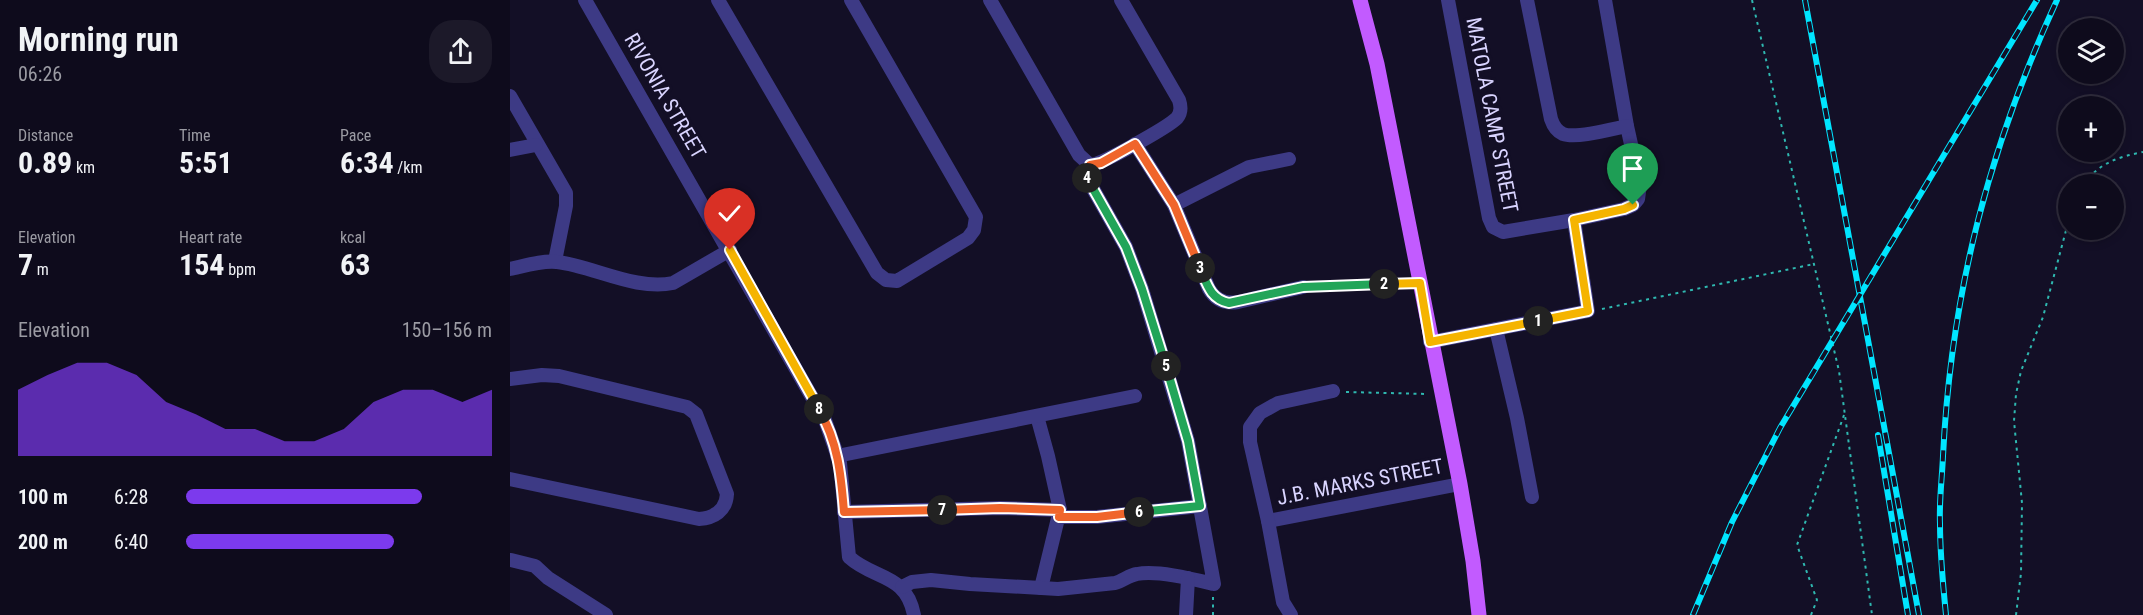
<!DOCTYPE html>
<meta charset="utf-8">
<style>
body{margin:0;font-family:"Roboto Condensed",sans-serif;background:#1c1929;color:#f1f3f6;height:100vh;display:flex;flex-direction:column;font-size:22px;white-space:nowrap}
*{box-sizing:border-box;margin:0}
p{font-size:20px;color:#9b9ba3}
.icon{flex:none;width:33px;height:33px;fill:none;stroke:currentColor;stroke-width:2;stroke-linecap:round;stroke-linejoin:round}
.map{position:relative;flex:1;overflow:hidden}
.side{display:flex;flex-direction:column;background:#0e0b1c;width:510px}
.side>*{flex:none}
.buttons{position:absolute;left:1548px;top:18px;display:grid;gap:12px}
.buttons a{display:grid;place-items:center;width:66px;height:66px;border-radius:50%;background:#0e0b1c;box-shadow:0 3px 9px #0003,0 0 0 2px #2e2b3b;font-size:30px}
.pin{position:absolute;display:grid;place-items:center;width:51px;height:51px;color:#fff;margin:-62px -26px;border-radius:50% 50% 50% 0;rotate:-45deg;box-shadow:0 0 6px #0007}
.pin .icon{rotate:45deg}
.km{position:absolute;width:30px;height:30px;margin:-15px;border-radius:50%;background:#222;color:#fff;font-size:16px;line-height:30px;text-align:center}
.round{display:grid;place-items:center;flex:none;width:63px;height:63px;border-radius:24px;background:#1c1929}
.headline{display:flex;align-items:center;justify-content:space-between;height:102px;padding:0 18px}
h1{font-size:33px;font-weight:700;line-height:45px}
.stats{display:grid;grid-template-columns:repeat(3,1fr);gap:9px;height:102px;padding:6px 18px}
.stats div{display:grid;align-content:center}
.stats b{font-size:30px;font-weight:700}
.stats small{font-size:16px;font-weight:400}
.stats p{font-size:16px}
.chart{height:168px;padding:12px 18px}
.chart p{display:flex;justify-content:space-between}
.chart svg{width:100%;height:108px;margin-top:6px;fill:#7c3aed;opacity:.7}
ul{padding:0 18px;list-style:none;font-size:20px}
li{display:grid;grid-template-columns:96px 72px 1fr;align-items:center;height:45px}
li i{height:15px;border-radius:8px;background:#7c3aed}
main{display:flex;flex:1;min-height:0}
.map>svg:first-child{display:block}
.lines{fill:none;stroke-linecap:round;stroke-linejoin:round}
.path{stroke:#2fb8b0;stroke-width:2;stroke-dasharray:3 4.5;stroke-linecap:butt}
.minor{stroke:#3d3a85;stroke-width:14}
.major{stroke:#c25bff;stroke-width:15}
.rail-casing{stroke:#00e5ff;stroke-width:6}
.rail{stroke:#130f26;stroke-width:4;stroke-dasharray:11;stroke-linecap:butt}
.split-1-casing{stroke:#fff;stroke-width:12}
.split-2-casing{stroke:#fff;stroke-width:12}
.split-3-casing{stroke:#fff;stroke-width:12}
.split-4-casing{stroke:#fff;stroke-width:12}
.split-5-casing{stroke:#fff;stroke-width:12}
.split-6-casing{stroke:#fff;stroke-width:12}
.split-7-casing{stroke:#fff;stroke-width:12}
.split-8-casing{stroke:#fff;stroke-width:12}
.split-9-casing{stroke:#fff;stroke-width:12}
.split-1{stroke:#f5b400;stroke-width:8}
.split-2{stroke:#f5b400;stroke-width:8}
.split-3{stroke:#22a559;stroke-width:8}
.split-4{stroke:#f0652b;stroke-width:8}
.split-5{stroke:#22a559;stroke-width:8}
.split-6{stroke:#22a559;stroke-width:8}
.split-7{stroke:#f0652b;stroke-width:8}
.split-8{stroke:#f0652b;stroke-width:8}
.split-9{stroke:#f5b400;stroke-width:8}
.labels{text-anchor:middle;dominant-baseline:central;stroke-width:6;stroke-linejoin:round;paint-order:stroke}
.street-label{font-size:21px;fill:#d9d4ff;stroke:#130f26}
</style>
<main>
<section class="side">
<div class="headline"><div><h1>Morning run</h1><p>06:26</p></div><a class="round"><svg class="icon" aria-label="share" viewBox="0 0 24 24"><path d="M12 15V3M7 8l5-5 5 5M5 13v7h14v-7"/></svg></a></div>
<div class="stats">
<div><p>Distance</p><b>0.89<small> km</small></b></div>
<div><p>Time</p><b>5:51</b></div>
<div><p>Pace</p><b>6:34<small> /km</small></b></div>
</div>
<div class="stats">
<div><p>Elevation</p><b>7<small> m</small></b></div>
<div><p>Heart rate</p><b>154<small> bpm</small></b></div>
<div><p>kcal</p><b>63</b></div>
</div>
<div class="chart"><p><span>Elevation</span>150–156 m</p>
<svg viewBox="0 0 160 44" preserveAspectRatio="none"><path d="M0 44V17L10 11L20 6L30 6L40 11L50 22L60 27L70 33L80 33L90 38L100 38L110 33L120 22L130 17L140 17L150 22L160 17V44z"/></svg>
</div>
<ul>
<li><b>100 m</b>6:28<i style="width:77%"></i></li>
<li><b>200 m</b>6:40<i style="width:68%"></i></li>
</ul>
</section>
<div class="map">
<svg width="1633" height="615" viewBox="0 0 1633 615">
<rect width="100%" height="100%" fill="#130f26"/>
<g class="lines">
<g class="path">
<polyline points="1242,0 1329,371 1362,615"/>
<path d="M1574 184C1589 163 1608 157 1633 152"/>
<polyline points="805,286 895,284"/>
<polyline points="1092,309 1304,264"/>
<polyline points="836,392 917,394"/>
<polyline points="703,615 703,596"/>
<polyline points="1301,615 1307,600 1287,545 1334,415"/>
<polyline points="1506,615 1511,573 1512,503 1504,421 1506,394 1511,371 1533,317 1558,223"/>
</g>
<g class="minor">
<path d="M75 0 315 420 330 463 339 557C364 580 396 573 404 615"/>
<polyline points="208,0 367,273 376,280 387,281 458,238 464,230 466,217 341,0"/>
<polyline points="480,0 569,155 580,165"/>
<polyline points="938,0 979,218 983,227 993,232 1064,220 1114,209 1123,205 1128,199 1130,185 1117,126 1095,0"/>
<path d="M1017 0 1041 119C1043 125 1046 131 1053 134 1066 139 1102 129 1117 126"/>
<polyline points="0,96 56,193 56,206 45,261"/>
<path d="M625 144 664 205 699 289C706 301 716 304 728 302L793 287"/>
<polyline points="0,150 26,145"/>
<path d="M580 165C591 165 658 127 667 118 672 112 671 106 669 100L611 0"/>
<polyline points="664,205 739,167 779,159"/>
<path d="M0 269C14 266 33 260 47 262 83 266 126 291 163 283L220 250"/>
<polyline points="986,329 1007,418 1022,497"/>
<polyline points="920,342 1078,311 1064,220"/>
<path d="M0 379 32 375 49 376 177 407 186 414 217 494C216 511 204 518 189 519L0 479"/>
<polyline points="527,416 538,456 550,510 531,588"/>
<polyline points="327,456 625,396"/>
<polyline points="334,512 490,508 550,510"/>
<polyline points="549,517 587,517 690,506"/>
<polyline points="758,521 950,484"/>
<polyline points="1,560 25,566 38,578 96,615"/>
<path d="M392 587 402 582 421 580 460 584 548 589 605 583C613 581 619 575 627 574 647 570 683 579 704 584L678 441 632 289 616 247 578 180 580 165"/>
<polyline points="676,615 678,578"/>
<polyline points="781,615 773,602 758,521 740,442 740,427 750,413 768,403 823,391"/>
</g>
<polyline class="major" points="850,0 867,64 950,484 963,561 969,615"/>
<g class="rail-casing">
<g id="rail">
<polyline points="1295,0 1409,615"/>
<polyline points="1368,435 1398,615"/>
<polyline points="1183,615 1222,522 1270,428 1527,0"/>
<path d="M1436 615C1433 585 1430 555 1430 524 1429 501 1432 479 1433 456 1441 293 1479 148 1547 0"/>
</g>
</g>
<use href="#rail" class="rail"/>
</g>
<g class="lines">
<g class="split-1-casing">
<polyline id="split-1" points="1028,321 1078,311 1064,220 1114,209 1123,205"/>
</g>
<g class="split-2-casing">
<polyline id="split-2" points="874,284 910,283 920,342 1028,321"/>
</g>
<g class="split-3-casing">
<path id="split-3" d="M690 268C697 284 700 299 719 303L793 287 874 284"/>
</g>
<g class="split-4-casing">
<polyline id="split-4" points="577,178 580,165 591,163 625,144 664,205 690,268"/>
</g>
<g class="split-5-casing">
<polyline id="split-5" points="577,178 616,247 632,289 656,366"/>
</g>
<g class="split-6-casing">
<polyline id="split-6" points="629,512 690,506 678,441 656,366"/>
</g>
<g class="split-7-casing">
<polyline id="split-7" points="432,510 490,508 550,510 549,517 587,517 629,512"/>
</g>
<g class="split-8-casing">
<path id="split-8" d="M309 409C328 443 331 474 334 512L432 510"/>
</g>
<g class="split-9-casing">
<polyline id="split-9" points="220,250 309,409"/>
</g>
<use href="#split-1" class="split-1"/>
<use href="#split-2" class="split-2"/>
<use href="#split-3" class="split-3"/>
<use href="#split-4" class="split-4"/>
<use href="#split-5" class="split-5"/>
<use href="#split-6" class="split-6"/>
<use href="#split-7" class="split-7"/>
<use href="#split-8" class="split-8"/>
<use href="#split-9" class="split-9"/>
</g>
<g class="labels">
<g class="street-label">
<text transform="translate(155 96) rotate(60)">RIVONIA STREET</text>
<text transform="translate(982 115) rotate(79)">MATOLA CAMP STREET</text>
<text transform="translate(850 482) rotate(-11)">J.B. MARKS STREET</text>
</g>
</g>
</svg>
<div class="buttons">
<a><svg class="icon" aria-label="layers" viewBox="0 0 24 24"><path d="M12 4l9 5-9 5-9-5zM3 14l9 5 9-5"/></svg></a>
<a>+</a>
<a>−</a>
</div>
<div class="pin" style="left:1123px;top:205px;background:#1e9e55"><svg class="icon" aria-label="arrive" viewBox="0 0 24 24"><path d="M6 21V4h12l-3 4 3 4H6"/></svg></div>
<div class="pin" style="left:220px;top:250px;background:#d93025"><svg class="icon" aria-label="check" viewBox="0 0 24 24"><path d="M5 12l5 5 9-10"/></svg></div>
<b class="km" style="left:1028px;top:321px">1</b>
<b class="km" style="left:874px;top:284px">2</b>
<b class="km" style="left:690px;top:268px">3</b>
<b class="km" style="left:577px;top:178px">4</b>
<b class="km" style="left:656px;top:366px">5</b>
<b class="km" style="left:629px;top:512px">6</b>
<b class="km" style="left:432px;top:510px">7</b>
<b class="km" style="left:309px;top:409px">8</b>
</div>
</main>
